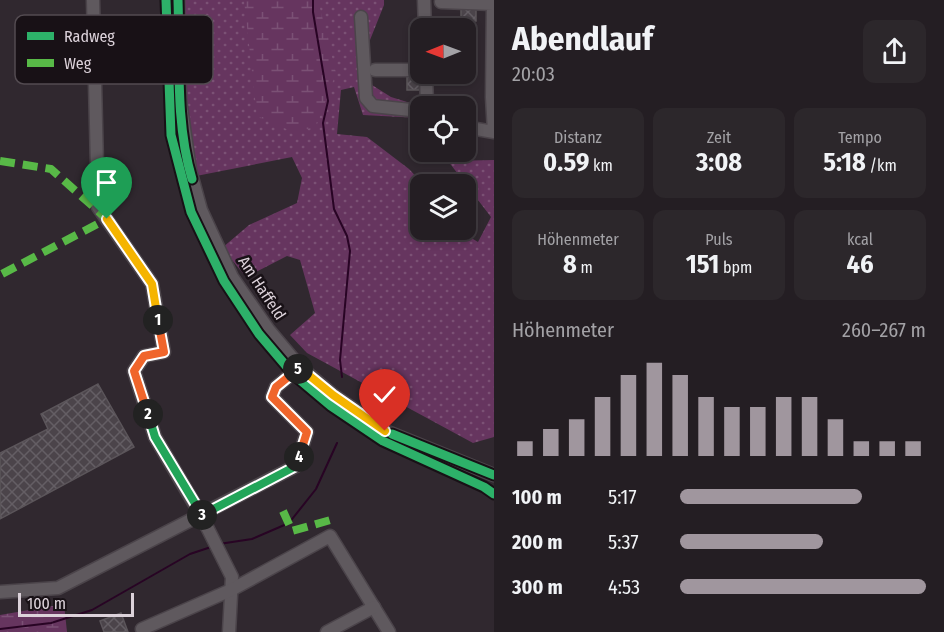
<!DOCTYPE html>
<html lang="de">
<meta charset="utf-8">
<style>
body{margin:0;font-family:"Fira Sans Condensed",sans-serif;background:#2c272b;color:#f1f3f6;height:100vh;display:flex;flex-direction:column;font-size:22px;white-space:nowrap}
*{box-sizing:border-box;margin:0}
p{font-size:20px;color:#a3a2a6}
.icon{flex:none;width:33px;height:33px;fill:none;stroke:currentColor;stroke-width:2;stroke-linecap:round;stroke-linejoin:round}
.map{position:relative;flex:1;overflow:hidden}
.drawer{display:flex;flex-direction:column;background:#241e23;width:450px}
.drawer>*{flex:none}
.needle{width:39px;rotate:269deg}
.tools{position:absolute;left:410px;top:18px;display:grid;gap:12px}
.tools a{display:grid;place-items:center;width:66px;height:66px;border-radius:12px;background:#241e23;box-shadow:0 3px 9px #0003,0 0 0 2px #413c41;font-size:30px}
.scale{position:absolute;left:18px;bottom:15px;width:116px;box-sizing:border-box;padding-left:6px;border:3px solid #dcd2da;border-top:0;font-size:16px;line-height:21px;white-space:nowrap;color:#dcd2da;-webkit-text-stroke:4px #181116;paint-order:stroke}
.pin{position:absolute;display:grid;place-items:center;width:51px;height:51px;color:#fff;margin:-62px -26px;border-radius:50% 50% 50% 0;rotate:-45deg;box-shadow:0 0 6px #0007}
.pin .icon{rotate:45deg}
.km{position:absolute;width:30px;height:30px;margin:-15px;border-radius:50%;background:#222;color:#fff;font-size:16px;line-height:30px;text-align:center}
.round{display:grid;place-items:center;flex:none;width:63px;height:63px;border-radius:12px;background:#2c272b}
.overview{display:flex;align-items:center;justify-content:space-between;height:102px;padding:0 18px}
h1{font-size:33px;font-weight:700;line-height:45px}
.stats{display:grid;grid-template-columns:repeat(3,1fr);gap:9px;height:102px;padding:6px 18px}
.stats div{display:grid;align-content:center;border-radius:12px;background:#2c272b;text-align:center}
.stats b{font-size:26px;font-weight:700}
.stats small{font-size:16px;font-weight:400}
.stats p{font-size:16px}
.chart{height:168px;padding:12px 18px}
.chart p{display:flex;justify-content:space-between}
.chart svg{width:100%;height:108px;margin-top:6px;stroke:#a0969e;stroke-width:6}
ul{padding:0 18px;list-style:none;font-size:20px}
li{display:grid;grid-template-columns:96px 72px 1fr;align-items:center;height:45px}
li i{height:15px;border-radius:8px;background:#a0969e}
main{display:flex;flex:1;min-height:0}
.map>svg:first-child{display:block}
.grass{fill:url(#grass-dots)}
.wetland{fill:url(#wetland-marsh)}
.lines{fill:none;stroke-linecap:round;stroke-linejoin:round}
.stream{stroke:#280424;stroke-width:2}
.building{fill:url(#building-cross-hatch);stroke:#5b555a;stroke-width:1.5}
.minor-casing{stroke:#4b444a;stroke-width:15}
.minor{stroke:#5f595e;stroke-width:12}
.quiet{stroke:#58b947;stroke-width:8;stroke-dasharray:15 8;stroke-linecap:butt}
.cycleway-casing{stroke:#181116;stroke-width:13}
.cycleway{stroke:#2db169;stroke-width:9}
.split-1-casing{stroke:#fff;stroke-width:12}
.split-2-casing{stroke:#fff;stroke-width:12}
.split-3-casing{stroke:#fff;stroke-width:12}
.split-4-casing{stroke:#fff;stroke-width:12}
.split-5-casing{stroke:#fff;stroke-width:12}
.split-6-casing{stroke:#fff;stroke-width:12}
.split-1{stroke:#f5b400;stroke-width:8}
.split-2{stroke:#f0652b;stroke-width:8}
.split-3{stroke:#22a559;stroke-width:8}
.split-4{stroke:#22a559;stroke-width:8}
.split-5{stroke:#f0652b;stroke-width:8}
.split-6{stroke:#f5b400;stroke-width:8}
.labels{text-anchor:middle;dominant-baseline:central;stroke-width:5;stroke-linejoin:round;paint-order:stroke}
.street-label{font-size:16px;fill:#dcd2da;stroke:#181116}
.key{fill:#181116;stroke:#534b51;stroke-width:1.5}
.key-label{font-size:16px;fill:#dcd2da}
</style>
<main>
<div class="map">
<svg width="494" height="632" viewBox="0 0 494 632">
<defs>
<pattern id="grass-dots" width="8" height="8" patternUnits="userSpaceOnUse" patternTransform="scale(1.5)"><rect width="8" height="8" fill="#66355f"/><path d="M2 2h.1M6 6h.1" fill="none" stroke="#7b5175" stroke-width="1.8" stroke-linecap="round"/></pattern>
<pattern id="wetland-marsh" width="20" height="14" patternUnits="userSpaceOnUse" patternTransform="scale(1.5)"><rect width="20" height="14" fill="#66355f"/><path d="M1 5h8M5 5V1M11 12h8M15 12V8" fill="none" stroke="#7b5175"/></pattern>
<pattern id="building-cross-hatch" width="8" height="8" patternUnits="userSpaceOnUse" patternTransform="scale(1.5)"><rect width="8" height="8" fill="#4b444a"/><path d="M0 0l8 8M0 8l8-8" fill="none" stroke="#645e64"/></pattern>
</defs>
<rect width="100%" height="100%" fill="#30282f"/>
<polygon class="grass" points="178,0 384,0 384,5 368,45 372,85 391,97 420,106 420,118 363,115 354,87 341,90 337,134 367,137 409,169 423,184 420,184 420,230 458,230 478,242 491,217 448,161 494,160 494,437 473,443 307,353 290,335 315,313 300,260 287,256 246,277 222,248 249,225 297,203 302,178 292,157 191,177"/>
<g class="wetland">
<polygon points="244,0 318,0 336,73 316,127 293,132 257,116"/>
<polygon points="64,604 67,632 0,632 0,615"/>
</g>
<g class="lines">
<g class="stream">
<polyline points="313,0 313,12 328,101 323,123 334,209 347,236 350,251 340,360 342,377"/>
<polyline points="219,544 252,539 289,523 316,489 337,443"/>
<polyline points="0,629 51,623 92,610 190,554 211,547"/>
</g>
</g>
<g class="building">
<rect x="461" y="6" width="15" height="15"/>
<polygon points="423,76 423,90 407,90 407,77"/>
<polygon points="98,384 134,447 0,519 0,453 48,429 41,414"/>
<polygon points="121,613 128,632 104,632 100,621"/>
</g>
<g class="lines">
<g class="minor-casing">
<g id="minor">
<polyline points="93,0 98,207 152,284 164,352 144,356 134,371 155,437 201,515 232,577 229,632"/>
<polyline points="178,0 180,100 190,170 201,210 232,277 268,329 300,367 333,395 385,431 494,475"/>
<polyline points="424,0 425,28"/>
<polyline points="441,2 493,4 492,97 494,132 465,127"/>
<polyline points="361,17 366,98 373,106 420,111"/>
<polyline points="375,70 420,70"/>
<polyline points="426,74 427,106"/>
<polyline points="0,592 58,588 296,466 307,432 272,397 276,387 300,367"/>
<polyline points="142,629 231,590 330,536 389,632"/>
<polyline points="327,632 374,607"/>
</g>
</g>
<use href="#minor" class="minor"/>
<g class="quiet">
<polyline points="0,161 51,169 107,219 0,275"/>
<polyline points="283,511 292,531 334,519"/>
</g>
<g class="cycleway-casing">
<g id="cycleway">
<polyline points="166,0 171,135 191,212 224,281 259,334 293,374 331,406 383,441 484,487 494,494"/>
<path d="M178 0C180 59 175 122 192 179"/>
<polyline points="392,434 494,475"/>
</g>
</g>
<use href="#cycleway" class="cycleway"/>
</g>
<g class="lines">
<g class="split-1-casing">
<polyline id="split-1" points="107,219 152,284 158,320"/>
</g>
<g class="split-2-casing">
<polyline id="split-2" points="148,414 134,371 144,356 164,352 158,320"/>
</g>
<g class="split-3-casing">
<polyline id="split-3" points="148,414 155,437 202,515"/>
</g>
<g class="split-4-casing">
<polyline id="split-4" points="202,515 296,466 299,457"/>
</g>
<g class="split-5-casing">
<polyline id="split-5" points="298,369 276,387 272,397 307,432 299,457"/>
</g>
<g class="split-6-casing">
<polyline id="split-6" points="298,369 300,368 333,395 385,431"/>
</g>
<use href="#split-1" class="split-1"/>
<use href="#split-2" class="split-2"/>
<use href="#split-3" class="split-3"/>
<use href="#split-4" class="split-4"/>
<use href="#split-5" class="split-5"/>
<use href="#split-6" class="split-6"/>
</g>
<g class="labels">
<g class="street-label">
<text transform="translate(262 288) rotate(57)">Am Haffeld</text>
</g>
</g>
<rect x="15" y="15" width="198" height="69" rx="9" class="key"/>
<rect x="27" y="32" width="27" height="8" fill="#2db169"/>
<rect x="27" y="59" width="27" height="8" fill="#58b947"/>
<g class="key-label">
<text x="64" y="42">Radweg</text>
<text x="64" y="69">Weg</text>
</g>
</svg>
<div class="tools">
<a><svg class="needle" viewBox="-14 -14 28 28"><path d="M0-13l5 13h-10z" fill="#e53935"/><path d="M0 13l5-13h-10z" fill="#a3a2a6"/></svg></a>
<a><svg class="icon" aria-label="locate" viewBox="0 0 24 24"><circle cx="12" cy="12" r="6"/><path d="M12 2v4M12 18v4M2 12h4M18 12h4"/></svg></a>
<a><svg class="icon" aria-label="layers" viewBox="0 0 24 24"><path d="M12 4l9 5-9 5-9-5zM3 14l9 5 9-5"/></svg></a>
</div>
<div class="scale">100 m</div>
<div class="pin" style="left:107px;top:219px;background:#1e9e55"><svg class="icon" aria-label="arrive" viewBox="0 0 24 24"><path d="M6 21V4h12l-3 4 3 4H6"/></svg></div>
<div class="pin" style="left:385px;top:431px;background:#d93025"><svg class="icon" aria-label="check" viewBox="0 0 24 24"><path d="M5 12l5 5 9-10"/></svg></div>
<b class="km" style="left:158px;top:320px">1</b>
<b class="km" style="left:148px;top:414px">2</b>
<b class="km" style="left:202px;top:515px">3</b>
<b class="km" style="left:299px;top:457px">4</b>
<b class="km" style="left:298px;top:369px">5</b>
</div>
<section class="drawer">
<div class="overview"><div><h1>Abendlauf</h1><p>20:03</p></div><a class="round"><svg class="icon" aria-label="share" viewBox="0 0 24 24"><path d="M12 15V3M7 8l5-5 5 5M5 13v7h14v-7"/></svg></a></div>
<div class="stats">
<div><p>Distanz</p><b>0.59<small> km</small></b></div>
<div><p>Zeit</p><b>3:08</b></div>
<div><p>Tempo</p><b>5:18<small> /km</small></b></div>
</div>
<div class="stats">
<div><p>Höhenmeter</p><b>8<small> m</small></b></div>
<div><p>Puls</p><b>151<small> bpm</small></b></div>
<div><p>kcal</p><b>46</b></div>
</div>
<div class="chart"><p><span>Höhenmeter</span>260–267 m</p>
<svg viewBox="0 0 160 44" preserveAspectRatio="none"><path d="M5 44V38M15 44V33M25 44V29M35 44V20M45 44V11M55 44V6M65 44V11M75 44V20M85 44V24M95 44V24M105 44V20M115 44V20M125 44V29M135 44V38M145 44V38M155 44V38"/></svg>
</div>
<ul>
<li><b>100 m</b>5:17<i style="width:74%"></i></li>
<li><b>200 m</b>5:37<i style="width:58%"></i></li>
<li><b>300 m</b>4:53<i style="width:100%"></i></li>
</ul>
</section>
</main>
